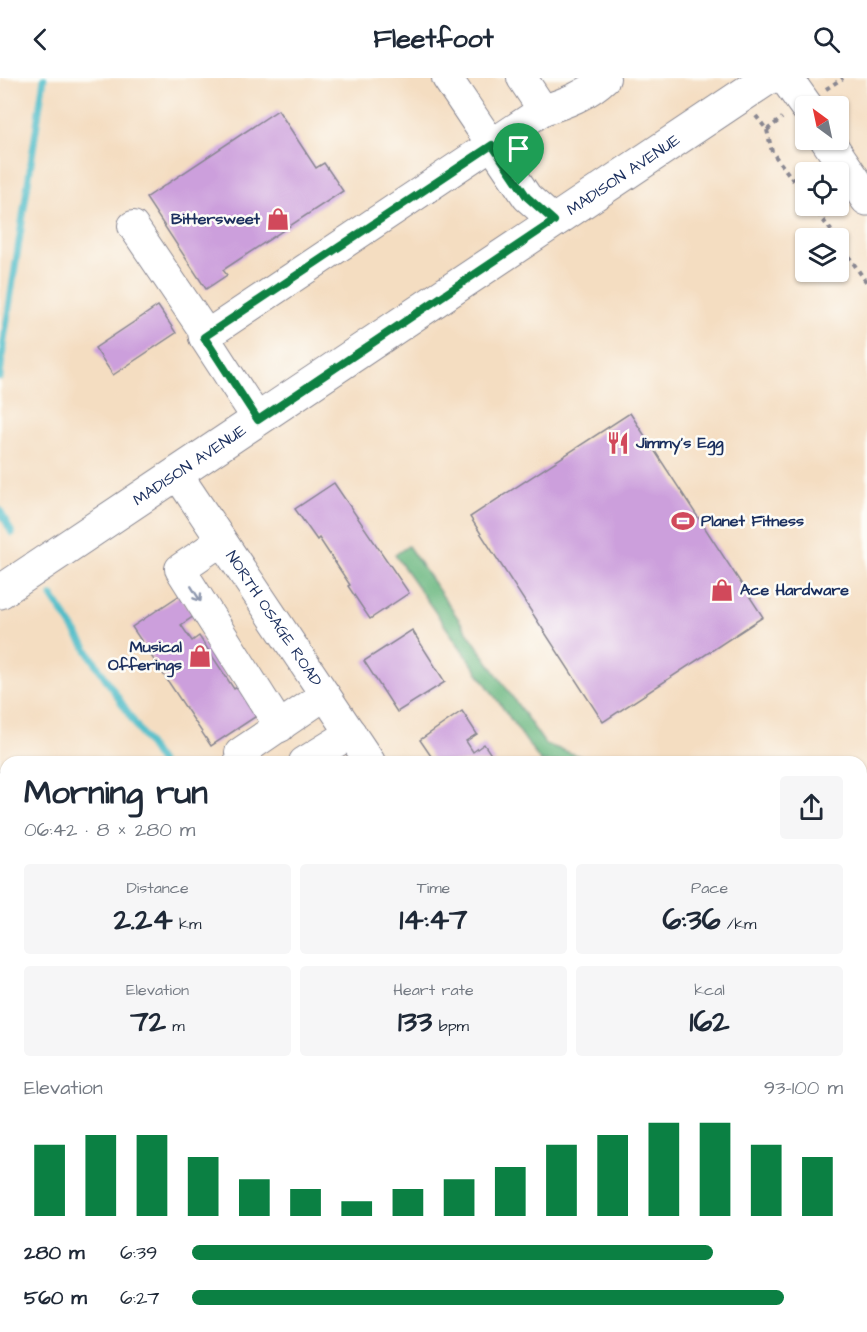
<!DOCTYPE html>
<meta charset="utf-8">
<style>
body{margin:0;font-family:"Architects Daughter",sans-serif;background:#f6f6f7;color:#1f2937;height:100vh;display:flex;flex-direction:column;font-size:22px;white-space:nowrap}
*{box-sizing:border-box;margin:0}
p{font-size:20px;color:#747a83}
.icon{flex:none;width:33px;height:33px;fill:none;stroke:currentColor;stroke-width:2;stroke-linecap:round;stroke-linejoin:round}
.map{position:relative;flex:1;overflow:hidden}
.drawer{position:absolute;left:0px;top:678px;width:867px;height:576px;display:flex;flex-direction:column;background:#fff;border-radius:18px 18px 0 0;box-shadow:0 2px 4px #0004}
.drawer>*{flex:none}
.needle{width:39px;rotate:327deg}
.controls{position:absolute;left:795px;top:18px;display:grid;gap:12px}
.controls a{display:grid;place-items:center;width:54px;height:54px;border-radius:6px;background:#fff;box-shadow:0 2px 4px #0004;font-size:30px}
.pin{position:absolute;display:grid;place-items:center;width:51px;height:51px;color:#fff;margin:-62px -26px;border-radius:50% 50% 50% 0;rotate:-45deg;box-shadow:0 0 6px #0007}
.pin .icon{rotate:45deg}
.round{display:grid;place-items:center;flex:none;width:63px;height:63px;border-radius:6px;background:#f6f6f7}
.headline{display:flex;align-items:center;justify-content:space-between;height:102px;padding:0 24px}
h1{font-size:33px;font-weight:800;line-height:45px}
.stats{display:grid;grid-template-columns:repeat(3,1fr);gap:9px;height:102px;padding:6px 24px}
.stats div{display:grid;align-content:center;border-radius:6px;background:#f6f6f7;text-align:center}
.stats b{font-size:30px;font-weight:800}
.stats small{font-size:16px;font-weight:400}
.stats p{font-size:16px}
.chart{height:168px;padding:12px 24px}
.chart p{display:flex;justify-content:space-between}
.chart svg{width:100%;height:108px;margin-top:6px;stroke:#0b8043;stroke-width:6}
ul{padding:0 24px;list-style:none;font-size:20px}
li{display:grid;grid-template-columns:96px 72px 1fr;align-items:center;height:45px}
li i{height:15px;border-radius:8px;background:#0b8043}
header{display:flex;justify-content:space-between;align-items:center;height:78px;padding:0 24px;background:#fff;font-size:27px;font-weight:800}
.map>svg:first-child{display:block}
.forest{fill:#6cb881;stroke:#447470;stroke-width:1.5}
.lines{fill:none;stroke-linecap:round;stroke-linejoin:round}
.stream{stroke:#4fbcc7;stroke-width:7}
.building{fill:#cc9fdc}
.minor-casing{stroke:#888690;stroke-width:32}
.major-casing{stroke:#888690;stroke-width:35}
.path{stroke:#888690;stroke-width:4;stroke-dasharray:4.5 4.5;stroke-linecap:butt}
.minor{stroke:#fff;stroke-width:30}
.major{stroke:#fff;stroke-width:33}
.oneway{stroke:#8d97ae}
.route-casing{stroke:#fff;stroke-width:12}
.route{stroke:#0b8043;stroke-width:8}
.labels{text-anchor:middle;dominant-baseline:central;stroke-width:5;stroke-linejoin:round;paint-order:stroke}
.street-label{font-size:16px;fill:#1b2f5e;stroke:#fdfcf7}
.poi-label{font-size:16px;font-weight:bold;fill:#1b2f5e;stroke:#fdfcf7;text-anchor:start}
</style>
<header><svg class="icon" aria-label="back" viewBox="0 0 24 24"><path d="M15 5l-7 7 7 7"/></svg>Fleetfoot<svg class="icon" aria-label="search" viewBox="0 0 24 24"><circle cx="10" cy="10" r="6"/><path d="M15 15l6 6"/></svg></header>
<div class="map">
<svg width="867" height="1254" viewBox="0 0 867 1254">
<rect width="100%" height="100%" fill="#fdfcf7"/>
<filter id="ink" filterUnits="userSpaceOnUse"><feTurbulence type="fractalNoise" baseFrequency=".0167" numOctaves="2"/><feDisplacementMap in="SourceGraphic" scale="12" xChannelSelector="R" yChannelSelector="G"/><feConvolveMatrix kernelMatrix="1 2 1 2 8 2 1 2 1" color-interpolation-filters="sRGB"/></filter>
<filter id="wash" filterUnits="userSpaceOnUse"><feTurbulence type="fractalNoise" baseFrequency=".008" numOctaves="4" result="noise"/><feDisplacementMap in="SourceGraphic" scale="24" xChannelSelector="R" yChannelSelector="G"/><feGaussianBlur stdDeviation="1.35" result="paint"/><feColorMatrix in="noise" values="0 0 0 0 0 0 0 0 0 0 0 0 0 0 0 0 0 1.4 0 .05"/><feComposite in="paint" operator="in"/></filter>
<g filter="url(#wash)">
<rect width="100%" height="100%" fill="#f4ddc1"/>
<polygon class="forest" points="408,468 545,666 596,684 541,684 395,477"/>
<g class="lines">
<g class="stream">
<polyline points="0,299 4,262 44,0"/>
<polyline points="0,432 12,455"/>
<polyline points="52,518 160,684"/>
<polyline points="601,1248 610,1254"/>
</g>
</g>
<g id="blocks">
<g class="building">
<polygon points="278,32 316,90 324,85 343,113 223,192 227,197 206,211 146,120"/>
<polygon points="158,228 176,255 113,297 95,270"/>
<polygon points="630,335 763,539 603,644 470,439"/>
<polygon points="334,405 409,515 370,541 348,508 350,507 319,460 317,462 295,431"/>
<polygon points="180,517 194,538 181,547 192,563 199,558 234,611 239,608 258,637 211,668 132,549"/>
<polygon points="412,552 445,604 397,634 364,583"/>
<polygon points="462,633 477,656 466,663 473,674 484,666 496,684 435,684 420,662"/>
<polygon points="0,694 6,695 6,730 0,729"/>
<polygon points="6,852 6,903 0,895 0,856"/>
<polygon points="6,1017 6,1051 1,1055 0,1021"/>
<polygon points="861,1090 867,1095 867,1153 861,1161"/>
<polygon points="6,1182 6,1202 0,1194 0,1186"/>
<polygon points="0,1231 6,1241 6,1245 0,1248"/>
<polygon points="224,1248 269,1248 261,1254 228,1254"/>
<polygon points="437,1248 493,1248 498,1254 442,1254"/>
<polygon points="518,1248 528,1248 536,1254 513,1254"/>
<polygon points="712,1248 737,1248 733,1254 721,1254"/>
<polygon points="771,1248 803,1248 799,1254 767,1254"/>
</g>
</g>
</g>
<g filter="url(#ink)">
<use href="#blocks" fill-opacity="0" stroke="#888690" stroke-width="1.5"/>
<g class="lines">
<g class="minor-casing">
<g id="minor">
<polyline points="447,0 527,119 554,143"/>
<polyline points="522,0 543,32"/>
<polyline points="133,148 202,250 204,259"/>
<path d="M258 342 204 259 543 32C566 25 587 17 605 0"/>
<path id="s1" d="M177 396 370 684"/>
<polyline points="221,463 180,491 280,649"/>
<polyline points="246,684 240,675 325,617"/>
<polyline points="304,684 351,655"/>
<polyline points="0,788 6,787"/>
<polyline points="0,1124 6,1120"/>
<polyline points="861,1222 867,1226"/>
<polyline points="354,1248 359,1254"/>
</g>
</g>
<g class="major-casing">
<g id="major">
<polyline points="786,0 806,28"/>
<polyline points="827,62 867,121"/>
<path id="s2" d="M0 514 768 0"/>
</g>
</g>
<g class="path">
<polyline points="826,11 843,0"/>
<polyline points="756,38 767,52 782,40"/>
<polyline points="767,52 772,74 806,119"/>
<polyline points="812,128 837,160"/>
<polyline points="838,163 867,205"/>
</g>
<use href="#minor" class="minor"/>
<use href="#major" class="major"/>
</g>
<defs><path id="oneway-shaft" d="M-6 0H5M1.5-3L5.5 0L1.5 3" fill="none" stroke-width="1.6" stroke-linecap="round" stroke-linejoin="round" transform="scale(1.5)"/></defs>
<use class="oneway" href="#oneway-shaft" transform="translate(196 516) rotate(58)"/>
</g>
<g class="lines" filter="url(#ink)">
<g class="route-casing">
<polygon id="route" points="492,67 527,119 554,143 258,342 204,259"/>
</g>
<use href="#route" class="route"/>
</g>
<defs>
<g id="shop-bare" transform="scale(1.8)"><path d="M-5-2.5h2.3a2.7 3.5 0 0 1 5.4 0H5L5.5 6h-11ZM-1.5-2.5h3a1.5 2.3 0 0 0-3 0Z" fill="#d1495b" stroke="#fdfcf7" stroke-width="2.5" paint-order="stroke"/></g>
<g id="restaurant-bare" transform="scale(1.8)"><path d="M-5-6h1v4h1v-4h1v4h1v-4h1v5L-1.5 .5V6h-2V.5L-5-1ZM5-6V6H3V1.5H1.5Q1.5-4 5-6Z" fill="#d1495b" stroke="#fdfcf7" stroke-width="2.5" paint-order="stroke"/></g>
<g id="stadium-bare" transform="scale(1.8)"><path d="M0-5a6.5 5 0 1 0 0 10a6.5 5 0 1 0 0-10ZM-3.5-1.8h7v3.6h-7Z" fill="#d1495b" stroke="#fdfcf7" stroke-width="2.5" paint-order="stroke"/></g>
</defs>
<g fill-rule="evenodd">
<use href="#shop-bare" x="278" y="141"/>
<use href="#restaurant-bare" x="618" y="365"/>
<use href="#stadium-bare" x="683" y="443"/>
<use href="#shop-bare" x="722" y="512"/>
<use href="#shop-bare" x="200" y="578"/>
</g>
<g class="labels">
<g class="street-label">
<text stroke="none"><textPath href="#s2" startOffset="750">MADISON AVENUE</textPath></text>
<text stroke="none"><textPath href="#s2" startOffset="228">MADISON AVENUE</textPath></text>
<text stroke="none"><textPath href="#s1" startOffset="174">NORTH OSAGE ROAD</textPath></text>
</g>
<g class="poi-label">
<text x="260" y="141" text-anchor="end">Bittersweet</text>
<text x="636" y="365">Jimmy's Egg</text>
<text x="701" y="443">Planet Fitness</text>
<text x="740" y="512">Ace Hardware</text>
<text x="182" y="569" text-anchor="end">Musical<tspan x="182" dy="18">Offerings</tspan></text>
</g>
</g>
</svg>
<div class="controls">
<a><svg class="needle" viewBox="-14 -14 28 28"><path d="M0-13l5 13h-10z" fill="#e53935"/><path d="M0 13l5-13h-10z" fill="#747a83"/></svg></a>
<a><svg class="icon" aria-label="locate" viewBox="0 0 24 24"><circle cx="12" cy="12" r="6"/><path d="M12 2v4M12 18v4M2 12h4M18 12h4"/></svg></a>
<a><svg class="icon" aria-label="layers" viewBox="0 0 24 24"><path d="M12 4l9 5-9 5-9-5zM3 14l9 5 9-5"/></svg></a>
</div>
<div class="pin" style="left:519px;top:107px;background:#1e9e55"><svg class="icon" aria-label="arrive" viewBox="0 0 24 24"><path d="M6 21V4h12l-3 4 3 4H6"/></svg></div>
<section class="drawer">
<div class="headline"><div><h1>Morning run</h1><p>06:42 · 8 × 280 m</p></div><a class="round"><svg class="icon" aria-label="share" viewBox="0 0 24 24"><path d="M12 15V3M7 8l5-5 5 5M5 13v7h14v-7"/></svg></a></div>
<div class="stats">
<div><p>Distance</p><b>2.24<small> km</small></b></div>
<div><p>Time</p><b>14:47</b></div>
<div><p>Pace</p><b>6:36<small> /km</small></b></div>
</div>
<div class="stats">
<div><p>Elevation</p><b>72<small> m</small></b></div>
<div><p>Heart rate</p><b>133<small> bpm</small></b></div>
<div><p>kcal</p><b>162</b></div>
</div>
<div class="chart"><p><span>Elevation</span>93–100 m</p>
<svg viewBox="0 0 160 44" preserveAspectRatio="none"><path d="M5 44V15M15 44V11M25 44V11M35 44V20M45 44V29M55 44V33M65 44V38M75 44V33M85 44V29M95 44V24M105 44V15M115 44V11M125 44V6M135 44V6M145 44V15M155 44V20"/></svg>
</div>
<ul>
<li><b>280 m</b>6:39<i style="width:80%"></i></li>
<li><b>560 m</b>6:27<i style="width:91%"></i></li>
</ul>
</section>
</div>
